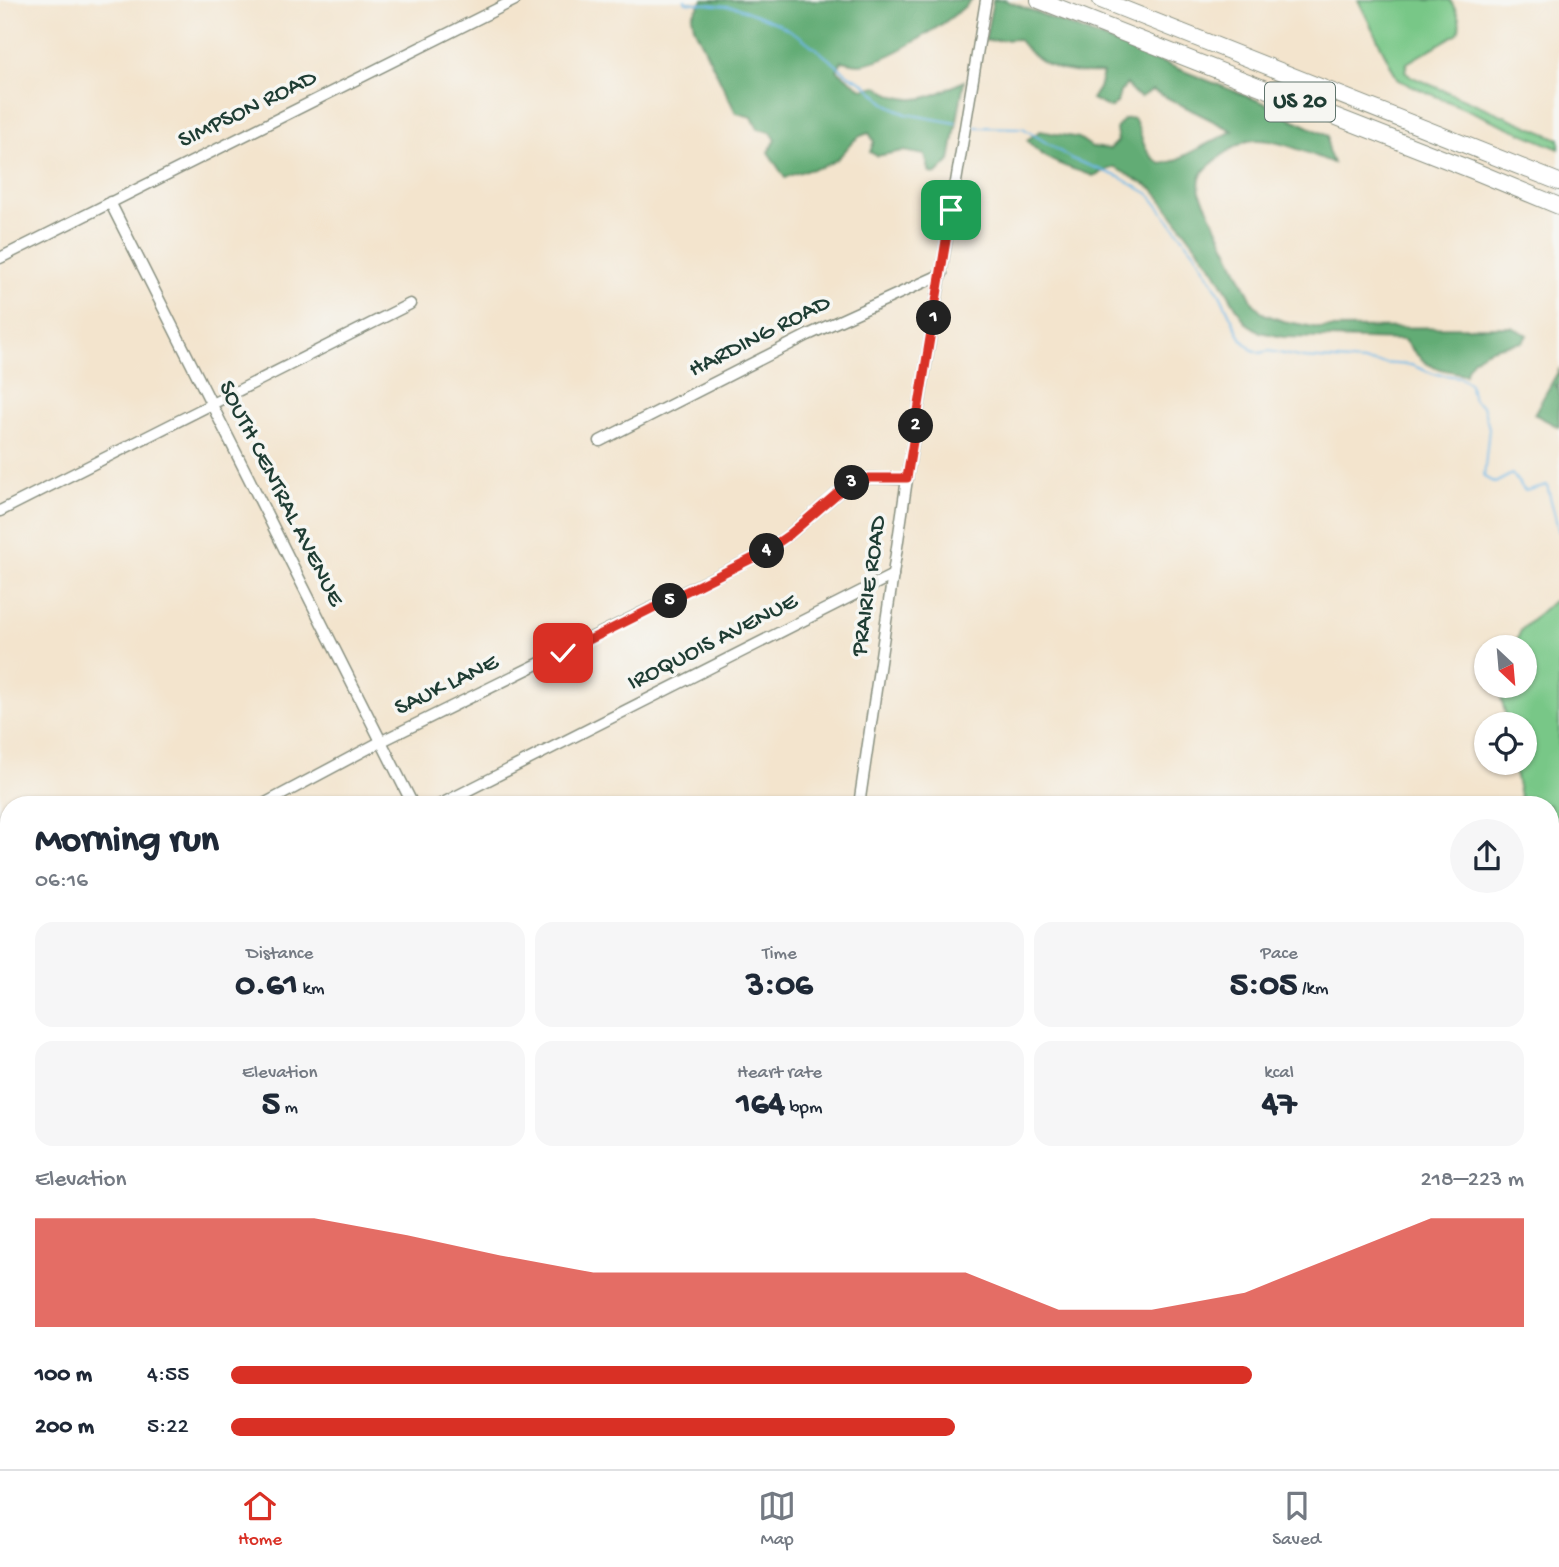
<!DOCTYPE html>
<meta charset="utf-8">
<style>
body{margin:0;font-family:"Gochi Hand",sans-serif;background:#f6f6f7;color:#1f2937;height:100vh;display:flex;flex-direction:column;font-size:26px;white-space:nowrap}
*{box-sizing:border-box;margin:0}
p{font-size:23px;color:#747a83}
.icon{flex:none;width:38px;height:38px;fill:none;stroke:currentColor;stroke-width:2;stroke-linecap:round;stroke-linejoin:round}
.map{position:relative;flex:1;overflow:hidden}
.details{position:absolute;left:0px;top:796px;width:1559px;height:674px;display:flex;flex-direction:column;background:#fff;border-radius:28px 28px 0 0;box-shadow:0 2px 5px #0004}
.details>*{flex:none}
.needle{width:46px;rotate:154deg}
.buttons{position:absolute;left:1474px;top:635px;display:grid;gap:14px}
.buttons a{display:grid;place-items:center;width:63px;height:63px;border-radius:50%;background:#fff;box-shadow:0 2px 5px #0004;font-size:35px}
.pin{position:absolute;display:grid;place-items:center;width:60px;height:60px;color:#fff;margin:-30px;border-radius:14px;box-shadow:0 4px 10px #0006}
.km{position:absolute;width:35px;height:35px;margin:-18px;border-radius:50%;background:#222;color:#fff;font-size:19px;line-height:35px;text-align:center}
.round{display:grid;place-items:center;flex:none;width:74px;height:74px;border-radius:37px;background:#f6f6f7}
.headline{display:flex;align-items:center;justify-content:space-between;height:119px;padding:0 35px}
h1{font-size:38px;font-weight:700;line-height:52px}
.stats{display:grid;grid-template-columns:repeat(3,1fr);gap:10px;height:119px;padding:7px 35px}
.stats div{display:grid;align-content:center;border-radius:18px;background:#f6f6f7;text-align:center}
.stats b{font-size:35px;font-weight:700}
.stats small{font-size:19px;font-weight:400}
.stats p{font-size:19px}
.chart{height:196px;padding:14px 35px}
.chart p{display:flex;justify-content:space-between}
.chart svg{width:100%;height:126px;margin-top:7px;fill:#d93025;opacity:.7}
ul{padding:0 35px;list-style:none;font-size:23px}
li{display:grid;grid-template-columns:112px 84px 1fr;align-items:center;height:52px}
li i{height:18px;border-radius:9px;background:#d93025}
.tab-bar{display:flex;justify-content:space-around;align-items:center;height:98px;border-top:2px solid #e0e1e3;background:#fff;font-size:19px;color:#747a83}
.tab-bar a{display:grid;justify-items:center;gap:4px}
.tab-bar .current{color:#d93025}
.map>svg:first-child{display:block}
.green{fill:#78c787;stroke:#4c825e;stroke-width:2}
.forest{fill:#62ac74;stroke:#407454;stroke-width:2}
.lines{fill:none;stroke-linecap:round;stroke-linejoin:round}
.stream{stroke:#6fb8e7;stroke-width:2}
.minor-casing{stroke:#899080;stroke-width:13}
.major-casing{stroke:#899080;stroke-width:17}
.highway-casing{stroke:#899080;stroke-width:18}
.minor{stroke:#fff;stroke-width:10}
.major{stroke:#fff;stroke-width:14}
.highway{stroke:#fff;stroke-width:16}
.route-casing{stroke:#fff;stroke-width:14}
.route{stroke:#d93025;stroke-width:9}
.labels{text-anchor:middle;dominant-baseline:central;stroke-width:7;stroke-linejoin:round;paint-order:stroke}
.shield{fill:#f6f6f2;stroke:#60746d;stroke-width:2}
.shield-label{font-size:23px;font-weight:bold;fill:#1f3d34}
.street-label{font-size:24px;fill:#1f3d34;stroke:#f6f6f2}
</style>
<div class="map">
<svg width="1559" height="1469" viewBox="0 0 1559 1469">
<rect width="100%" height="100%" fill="#f6f6f2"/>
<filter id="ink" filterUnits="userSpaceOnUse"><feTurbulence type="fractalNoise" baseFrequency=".0143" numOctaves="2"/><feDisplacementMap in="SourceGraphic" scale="14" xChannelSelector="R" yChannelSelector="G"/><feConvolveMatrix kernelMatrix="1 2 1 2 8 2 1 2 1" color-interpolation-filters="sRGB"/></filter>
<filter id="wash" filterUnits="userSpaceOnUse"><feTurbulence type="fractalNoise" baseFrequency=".00686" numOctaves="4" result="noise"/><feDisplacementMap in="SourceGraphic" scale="28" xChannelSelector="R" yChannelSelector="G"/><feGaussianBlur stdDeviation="1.57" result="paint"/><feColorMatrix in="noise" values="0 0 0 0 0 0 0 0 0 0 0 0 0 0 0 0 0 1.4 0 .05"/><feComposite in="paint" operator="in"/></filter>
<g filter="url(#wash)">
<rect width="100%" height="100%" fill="#f3e4cd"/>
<g class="green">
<path d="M1358 0H1450C1456 11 1463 20 1458 33L1407 63 1405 71 1412 77 1559 139V149L1398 80Z"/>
<polygon points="1553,601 1559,604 1559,1032 1551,1035 1550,805 1522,805 1513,763 1524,763 1524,724 1508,724 1501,697 1504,686 1524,686 1524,648 1514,647 1521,630"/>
<polygon points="1559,1402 1559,1469 1416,1469 1437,1461 1550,1461 1551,1406"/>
</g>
<g class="forest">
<path d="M703 0H972C951 20 887 64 859 64 854 64 848 62 842 61L837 70 862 89 877 86C910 110 931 97 964 81L950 161 937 174 930 173 925 155 903 151 877 156 870 152 874 141 869 133C849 138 849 151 834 161 820 171 800 169 785 178L768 152 776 140 771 132 758 129 752 117 736 113 694 27 692 16Z"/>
<path d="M993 0H1005L1269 105 1290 118 1328 136V150L1333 163C1312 155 1270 135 1248 141 1238 144 1223 154 1215 161 1203 170 1197 177 1200 192L1253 303 1264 314 1283 321 1319 328 1512 327 1527 335 1523 342C1501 346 1473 348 1465 374 1429 367 1428 369 1404 340L1283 337 1260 332 1245 322 1214 269 1153 189 1114 167 1093 176C1068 167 1044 162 1027 140L1040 131 1079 138 1092 147 1110 149 1118 141 1116 129 1124 119 1134 118C1145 138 1139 150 1161 164L1174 161 1233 131 1152 90 1141 97 1133 93 1127 84 1120 92 1117 103 1110 108 1092 99 1099 88 1103 73C1067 75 1041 69 1018 39L985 41Z"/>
<polygon points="1559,370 1559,385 1555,385 1559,389 1559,427 1534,414"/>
<polygon points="9,1248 9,1362 2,1359 0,1350 0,1252"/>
<polygon points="65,1461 281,1461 265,1469 67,1469"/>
</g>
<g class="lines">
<g class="stream">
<polyline points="685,0 686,2 736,7 779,24 801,37 849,75 864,83 885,103 906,114 956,123"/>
<path d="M975 127 1023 128 1072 159 1119 177 1149 194 1196 254 1220 294 1241 338 1251 349 1260 353 1269 351 1304 358 1411 365 1434 374 1460 377 1470 384C1471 395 1472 402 1483 406L1489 428 1484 477 1495 483 1512 474 1525 491 1547 485 1559 532"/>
</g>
</g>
</g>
<g filter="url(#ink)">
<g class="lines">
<g class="minor-casing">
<g id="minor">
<polyline points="110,202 413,805"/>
<polyline points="0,258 515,0"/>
<polyline points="600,441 808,335 942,274"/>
<polyline points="0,511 410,304"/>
<polyline points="262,805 382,741 763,553 789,535 847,485 869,478 907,479"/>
<polyline points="439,805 893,575"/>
<polyline points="859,805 907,479 986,0"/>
<polyline points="0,937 9,932"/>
<polyline points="0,1020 9,1016"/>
<polyline points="0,1080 0,1081"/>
<polyline points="755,1469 756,1461"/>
<polyline points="925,1469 940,1461"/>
</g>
</g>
<g class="major-casing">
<g id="major">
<polyline points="1550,1369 1559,1365"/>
<polyline points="1550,1386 1559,1382"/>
<polyline points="0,1394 9,1412"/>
<polyline points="33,1461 37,1469"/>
<polyline points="1348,1469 1364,1461"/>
<polyline points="1384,1469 1400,1461"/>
</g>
</g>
<g class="highway-casing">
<g id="highway">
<polyline points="1039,0 1472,170 1559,206"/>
<polyline points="1101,0 1559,182"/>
</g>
</g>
<use href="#minor" class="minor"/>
<use href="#major" class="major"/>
<use href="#highway" class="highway"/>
</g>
</g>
<g class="lines" filter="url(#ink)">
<g class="route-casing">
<polyline id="route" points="563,653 763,553 789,535 847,485 869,478 907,478 951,210"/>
</g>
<use href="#route" class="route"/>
</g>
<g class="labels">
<rect class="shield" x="1265" y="82.5" width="70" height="39" rx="5"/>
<g class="shield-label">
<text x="1300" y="102">US 20</text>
</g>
<g class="street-label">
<text transform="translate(248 110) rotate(-26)">SIMPSON ROAD</text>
<text transform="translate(760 337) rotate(-27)">HARDING ROAD</text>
<text transform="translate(280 494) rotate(63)">SOUTH CENTRAL AVENUE</text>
<text transform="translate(870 586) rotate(-82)">PRAIRIE ROAD</text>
<text transform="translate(713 643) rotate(-27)">IROQUOIS AVENUE</text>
<text transform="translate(447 686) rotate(-26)">SAUK LANE</text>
</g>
</g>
</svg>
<div class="buttons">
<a><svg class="needle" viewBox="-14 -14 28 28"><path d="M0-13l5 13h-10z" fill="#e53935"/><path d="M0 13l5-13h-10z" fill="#747a83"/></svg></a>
<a><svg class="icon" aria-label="locate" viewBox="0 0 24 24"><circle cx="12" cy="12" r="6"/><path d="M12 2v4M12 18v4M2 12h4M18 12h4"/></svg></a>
</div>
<div class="pin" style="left:951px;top:210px;background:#1e9e55"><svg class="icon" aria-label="arrive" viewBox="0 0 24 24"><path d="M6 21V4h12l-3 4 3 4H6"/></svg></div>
<div class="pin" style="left:563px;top:653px;background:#d93025"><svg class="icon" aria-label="check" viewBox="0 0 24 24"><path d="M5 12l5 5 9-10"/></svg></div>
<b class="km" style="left:934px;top:318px">1</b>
<b class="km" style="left:916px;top:426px">2</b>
<b class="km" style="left:852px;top:483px">3</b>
<b class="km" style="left:767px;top:551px">4</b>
<b class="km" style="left:670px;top:601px">5</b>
<section class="details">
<div class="headline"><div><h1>Morning run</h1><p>06:16</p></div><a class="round"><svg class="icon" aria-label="share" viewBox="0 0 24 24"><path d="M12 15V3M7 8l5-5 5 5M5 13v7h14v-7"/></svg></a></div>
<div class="stats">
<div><p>Distance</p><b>0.61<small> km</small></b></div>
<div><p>Time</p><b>3:06</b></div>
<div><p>Pace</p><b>5:05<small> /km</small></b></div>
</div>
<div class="stats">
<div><p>Elevation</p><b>5<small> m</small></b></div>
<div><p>Heart rate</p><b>164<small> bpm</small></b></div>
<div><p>kcal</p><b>47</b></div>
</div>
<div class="chart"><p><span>Elevation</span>218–223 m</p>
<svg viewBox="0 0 160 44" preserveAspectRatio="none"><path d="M0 44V6L10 6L20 6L30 6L40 12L50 19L60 25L70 25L80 25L90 25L100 25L110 38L120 38L130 32L140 19L150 6L160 6V44z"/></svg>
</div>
<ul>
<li><b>100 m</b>4:55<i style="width:79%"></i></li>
<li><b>200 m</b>5:22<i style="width:56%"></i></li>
</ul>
</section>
</div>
<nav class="tab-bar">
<a class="current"><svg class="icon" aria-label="home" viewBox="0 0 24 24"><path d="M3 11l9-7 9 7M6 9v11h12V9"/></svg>Home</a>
<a><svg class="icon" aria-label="map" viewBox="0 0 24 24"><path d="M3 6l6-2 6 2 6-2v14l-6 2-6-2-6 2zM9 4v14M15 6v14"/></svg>Map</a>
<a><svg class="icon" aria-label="saved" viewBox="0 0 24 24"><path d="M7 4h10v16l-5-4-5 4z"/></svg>Saved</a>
</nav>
